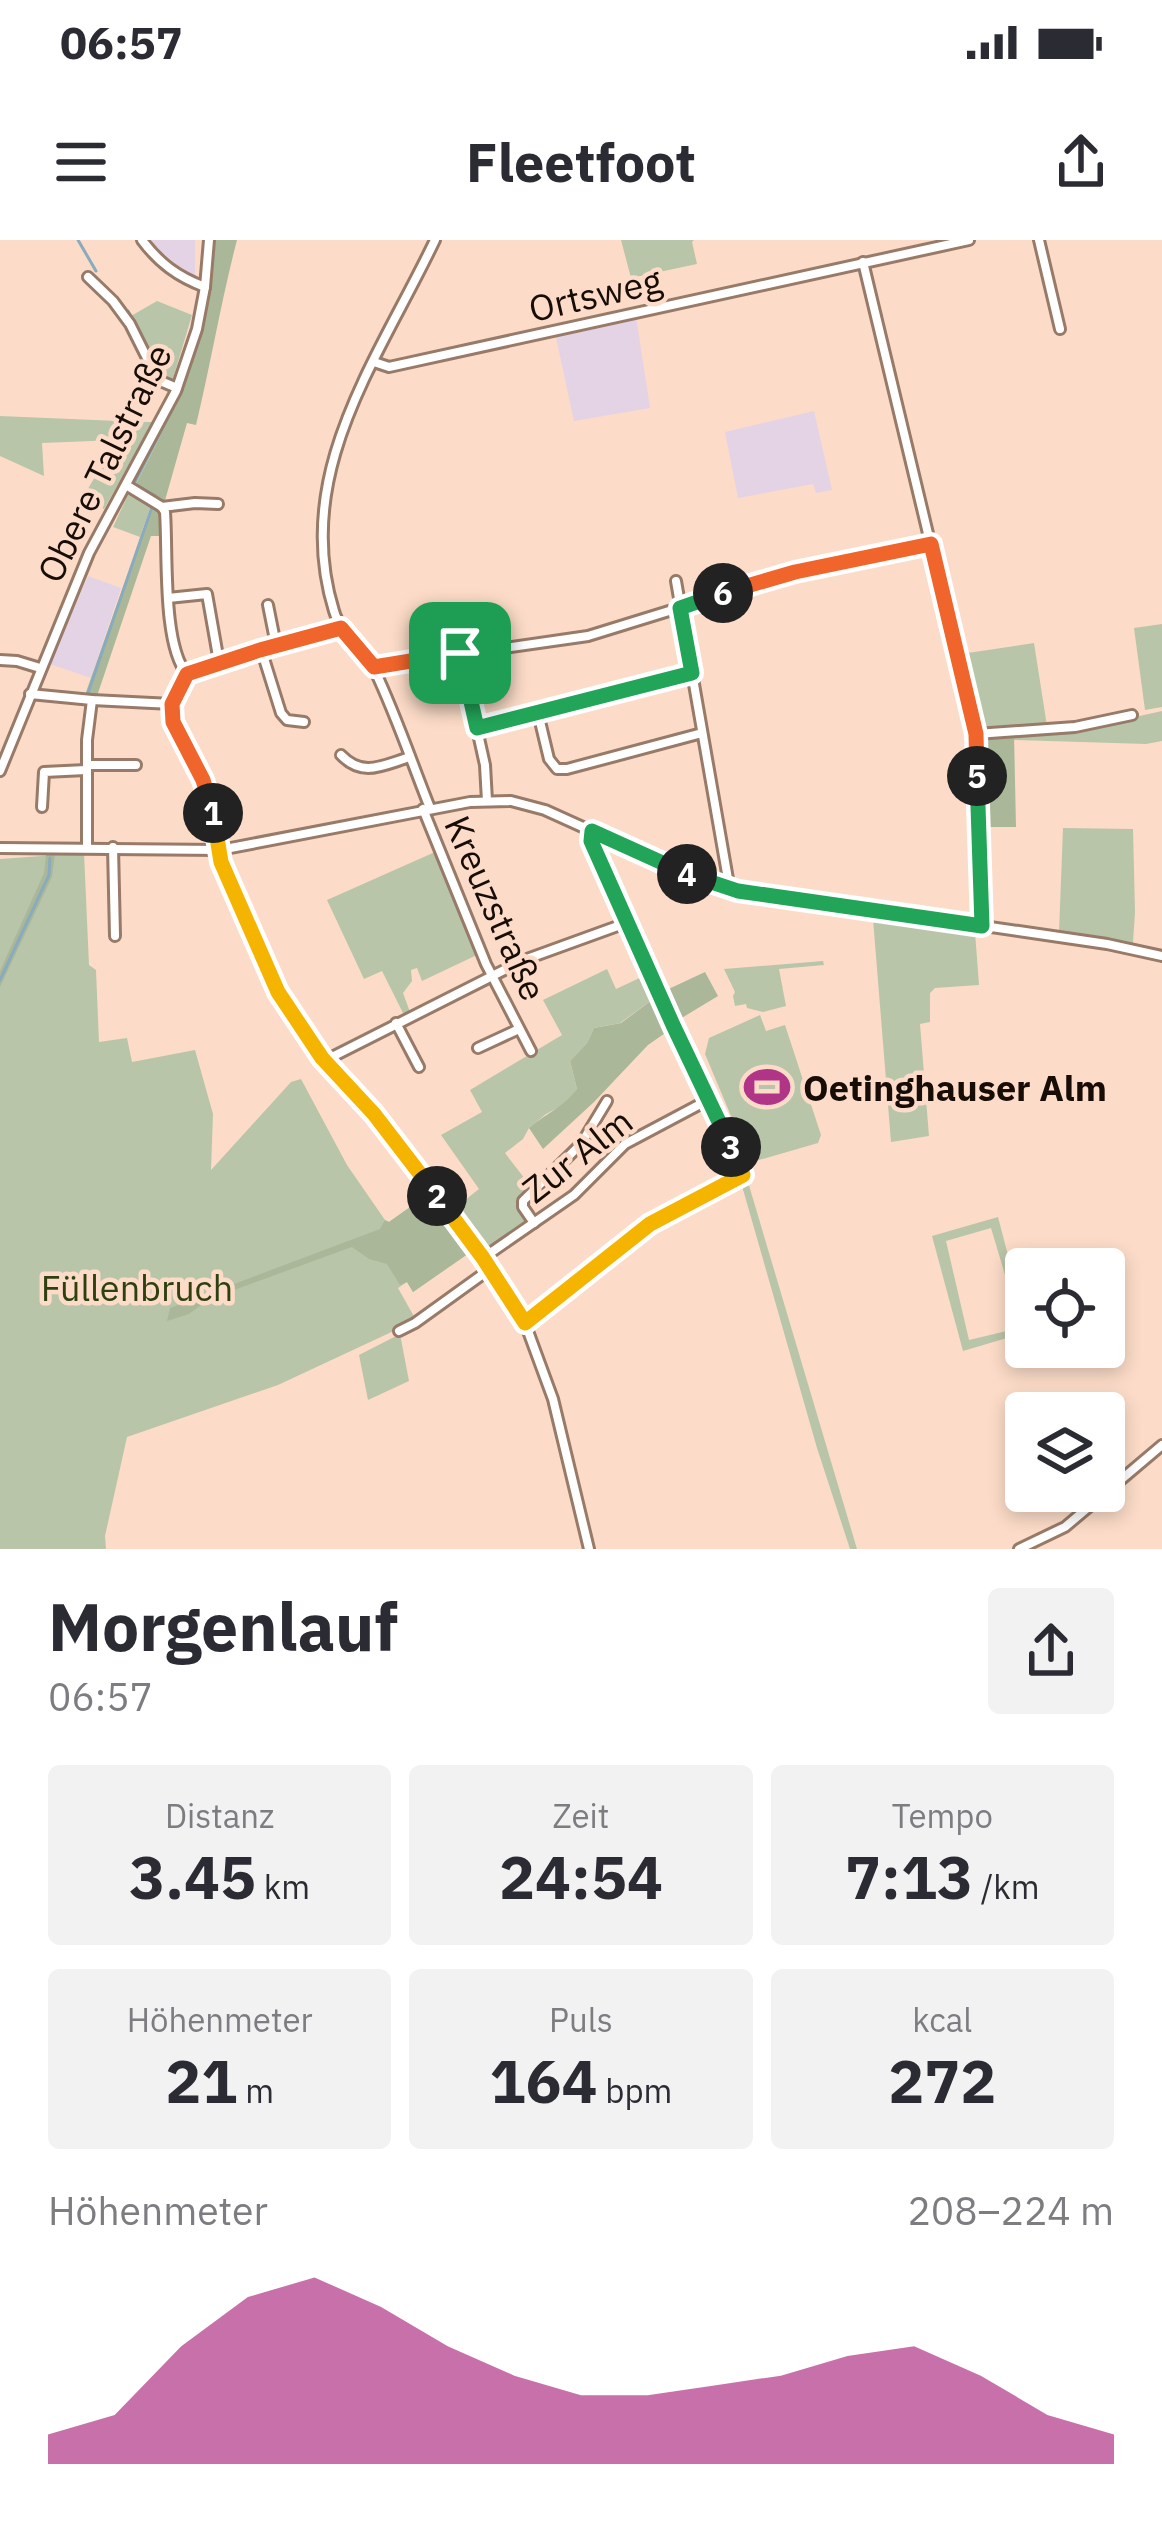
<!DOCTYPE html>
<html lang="de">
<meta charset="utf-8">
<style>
body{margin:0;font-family:"IBM Plex Sans",sans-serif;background:#f2f2f3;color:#2b2b33;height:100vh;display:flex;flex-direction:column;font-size:45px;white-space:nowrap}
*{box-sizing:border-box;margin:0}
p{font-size:39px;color:#7c7c81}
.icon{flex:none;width:66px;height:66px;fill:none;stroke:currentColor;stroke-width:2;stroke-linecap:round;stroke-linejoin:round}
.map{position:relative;height:1309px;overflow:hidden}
.details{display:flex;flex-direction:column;background:#fff;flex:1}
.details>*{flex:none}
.fabs{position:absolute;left:1005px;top:1008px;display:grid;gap:24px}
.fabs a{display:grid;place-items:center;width:120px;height:120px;border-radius:12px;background:#fff;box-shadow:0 6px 18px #0003;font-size:60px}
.pin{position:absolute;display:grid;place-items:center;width:102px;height:102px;color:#fff;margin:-51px;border-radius:24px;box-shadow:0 6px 18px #0006}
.km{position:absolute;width:60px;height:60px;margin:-30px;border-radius:50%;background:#222;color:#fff;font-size:33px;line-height:60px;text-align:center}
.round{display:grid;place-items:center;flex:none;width:126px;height:126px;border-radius:12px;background:#f2f2f3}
.summary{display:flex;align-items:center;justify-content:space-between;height:204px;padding:0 48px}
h1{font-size:66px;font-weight:700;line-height:90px}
.figures{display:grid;grid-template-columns:repeat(3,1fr);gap:18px;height:204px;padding:12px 48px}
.figures div{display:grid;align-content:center;border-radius:12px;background:#f2f2f3;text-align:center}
.figures b{font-size:60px;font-weight:700}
.figures small{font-size:33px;font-weight:400}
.figures p{font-size:33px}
.chart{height:336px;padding:24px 48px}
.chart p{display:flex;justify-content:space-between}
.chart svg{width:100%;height:216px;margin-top:12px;fill:#b13586;opacity:.7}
.status{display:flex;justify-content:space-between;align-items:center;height:84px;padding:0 60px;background:#fff;direction:ltr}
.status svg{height:33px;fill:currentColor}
header{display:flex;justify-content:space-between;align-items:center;height:156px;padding:0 48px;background:#fff;font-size:54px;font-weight:700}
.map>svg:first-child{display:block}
.commercial{fill:#e4d3e4}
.green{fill:#b9c5a9}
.forest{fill:#aab899}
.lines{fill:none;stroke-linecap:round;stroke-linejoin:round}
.stream{stroke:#89abbd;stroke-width:3}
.minor-casing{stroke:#987a68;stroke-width:14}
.minor{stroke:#fff;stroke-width:8}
.split-1-casing{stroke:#fff;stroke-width:24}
.split-2-casing{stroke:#fff;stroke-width:24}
.split-3-casing{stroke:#fff;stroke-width:24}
.split-4-casing{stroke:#fff;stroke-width:24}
.split-5-casing{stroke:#fff;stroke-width:24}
.split-6-casing{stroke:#fff;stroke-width:24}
.split-7-casing{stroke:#fff;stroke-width:24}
.split-1{stroke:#f0652b;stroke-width:15}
.split-2{stroke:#f5b400;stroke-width:15}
.split-3{stroke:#f5b400;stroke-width:15}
.split-4{stroke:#22a559;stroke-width:15}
.split-5{stroke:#22a559;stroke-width:15}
.split-6{stroke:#f0652b;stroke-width:15}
.split-7{stroke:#22a559;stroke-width:15}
.labels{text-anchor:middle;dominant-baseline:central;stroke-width:9;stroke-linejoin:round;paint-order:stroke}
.street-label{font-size:36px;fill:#170c06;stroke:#fcdcc8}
.poi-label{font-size:36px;font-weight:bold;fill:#170c06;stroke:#fcdcc8;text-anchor:start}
.park-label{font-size:36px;fill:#2f400f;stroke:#fcdcc8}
</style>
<div class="status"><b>06:57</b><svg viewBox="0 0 49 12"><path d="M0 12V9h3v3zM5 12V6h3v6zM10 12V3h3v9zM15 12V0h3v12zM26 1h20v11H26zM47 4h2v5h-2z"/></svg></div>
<header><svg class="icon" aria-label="menu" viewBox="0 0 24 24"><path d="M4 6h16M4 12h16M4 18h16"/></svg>Fleetfoot<svg class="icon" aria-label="share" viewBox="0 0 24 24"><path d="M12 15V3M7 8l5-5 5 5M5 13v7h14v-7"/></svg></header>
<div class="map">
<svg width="1162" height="1309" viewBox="0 0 1162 1309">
<rect width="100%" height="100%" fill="#fcdcc8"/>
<g class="commercial">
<polygon points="151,0 195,0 195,38 162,14"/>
<polygon points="636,77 650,168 574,181 555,93"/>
<polygon points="814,171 832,250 816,253 813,244 738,258 725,192"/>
<polygon points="88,336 121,348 91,438 50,424"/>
</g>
<g class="green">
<polygon points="621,0 694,0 692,2 697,24 631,38"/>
<polygon points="157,61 192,75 172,142 160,133 131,76"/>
<polygon points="0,176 142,182 153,182 104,269 82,259 110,211 129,211 131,207 117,205 117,200 42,203 44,236 0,216"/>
<polygon points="128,255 133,255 151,265 140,297 113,287"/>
<polygon points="1162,384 1162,467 1145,470 1134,388"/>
<polygon points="1034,403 1047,486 979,491 961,414"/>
<polygon points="1162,471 1162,501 1146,504 1014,500 1014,494 1076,490"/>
<polygon points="1063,588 1133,589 1135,672 1133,703 1059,692"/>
<polygon points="435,612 479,714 422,741 417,728 411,730 412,741 403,753 410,772 404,775 382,731 364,739 327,660"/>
<polygon points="84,613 89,725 96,730 99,802 127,798 132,822 195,810 213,874 211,930 291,842 301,839 347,925 385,980 389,982 427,955 472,1011 413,1052 407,1042 398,1048 416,1080 413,1082 278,1145 127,1197 105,1296 106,1309 0,1309 0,619"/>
<polygon points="877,675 972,689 975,692 979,745 935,748 930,753 930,782 920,784 929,896 891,902 873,679"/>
<polygon points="823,721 824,725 779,729 786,766 763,772 747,768 746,764 735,766 733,756 735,752 724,729"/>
<polygon points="607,729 616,749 646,735 656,757 620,783 594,788 587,803 570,821 577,849 567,863 546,874 529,888 523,899 505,913 532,948 517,964 529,982 487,1011 455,968 479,949 441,895 482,872 470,850 562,795 543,760"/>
<polygon points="760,775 766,791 785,785 821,895 818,903 759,920 747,914 705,814 709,798"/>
<polygon points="740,939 748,942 857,1309 850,1309 817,1208"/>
<polygon points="998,977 1021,1065 1014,1065 991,988 946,1001 969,1100 1015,1089 1017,1095 963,1111 932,996"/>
<polygon points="400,1094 409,1141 368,1160 359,1115"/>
</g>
<g class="forest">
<path d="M214 0H237C221 61 211 123 196 185L187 183 164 264 135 246C175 169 215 89 214 0Z"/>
<polygon points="151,268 161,272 161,296 151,296 97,456 85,455"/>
<polygon points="1014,494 1016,587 982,587 980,497"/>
<polygon points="46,615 55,615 52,637 0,747 0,731 44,633"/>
<polygon points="705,732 718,756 675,782 660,753"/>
<path d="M656 757 671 789 648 805 594 862 543 909 529 888C545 874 564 867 577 849L570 821 587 803 594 788 621 783Z"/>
<polygon points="427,955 472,1011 413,1052 407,1042 400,1045 387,1024 369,1019 352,1007 209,1059 189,1074 167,1081 170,1068 380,989 385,980 389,982"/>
</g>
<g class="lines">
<g class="stream">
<polyline points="78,0 96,31"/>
<polyline points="128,71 162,139"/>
<polyline points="156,256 134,244 179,156"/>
<polyline points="88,453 152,267"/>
<polyline points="0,740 49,635 50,618"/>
</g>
<g class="minor-casing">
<g id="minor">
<path d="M142 0C159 23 178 37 205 47"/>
<polyline points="1039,0 1060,89"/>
<polyline points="863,22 976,494 982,686"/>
<polyline points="88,37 113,61 130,84 158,140 177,148"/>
<polyline points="374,122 389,127 969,0"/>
<path d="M126 245 162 267 165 272C168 312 162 405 187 434"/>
<polyline points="162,267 195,263 218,264"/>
<polyline points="676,341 728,639 725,648"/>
<polyline points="168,358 207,354 219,422"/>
<polyline points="268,365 276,405"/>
<polyline points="261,409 281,473 287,480 304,482"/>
<polyline points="460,413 485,525 487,561"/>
<polyline points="0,420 17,421 40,428"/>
<polyline points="373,427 588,396 795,332 931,304"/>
<polyline points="187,434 172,464 173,482 203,540 216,582 221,622 264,724 277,752 322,818 403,911 483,1018 525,1083 553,1159 589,1309"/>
<polyline points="187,434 261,409 341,388"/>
<polyline points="30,454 92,460 172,464"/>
<polyline points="538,473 549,519 557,529 567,529 702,493"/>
<polyline points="477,488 692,433"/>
<polyline points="976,494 1075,487 1132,475"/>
<path d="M341 515C363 538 383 525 410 517"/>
<polyline points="87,525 136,525"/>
<polyline points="0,531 89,313 176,151 197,89 205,47 209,0"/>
<polyline points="42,567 44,532 86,530"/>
<path d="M430 568C412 523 396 475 375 431 365 409 341 395 334 371 291 233 379 118 435 0"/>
<polyline points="423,569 486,724 531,811"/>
<polyline points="87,607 87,500 92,460"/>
<polyline points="113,607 115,696"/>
<polyline points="0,608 220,610 470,562 511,561 545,570 702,641 725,648 1107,704 1162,716"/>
<polyline points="396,783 419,827"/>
<polyline points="478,808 519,789"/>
<polyline points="324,821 524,720 626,683"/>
<polyline points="534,983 523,967 523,961 581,904 607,861"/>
<polyline points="483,1018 574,955 625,904 708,860"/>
<polyline points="525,1083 650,984 743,935 626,683 591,601 592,591"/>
<polyline points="399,1091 415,1083 490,1029"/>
<polyline points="1019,1309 1065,1287 1162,1205"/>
</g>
</g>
<use href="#minor" class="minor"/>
</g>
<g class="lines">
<g class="split-1-casing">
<polyline id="split-1" points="213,573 203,540 173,482 172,464 187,434 260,410 341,388 374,427 460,413"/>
</g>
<g class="split-2-casing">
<polyline id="split-2" points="213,573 221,622 278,752 322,818 374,874 437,956"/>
</g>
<g class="split-3-casing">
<polyline id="split-3" points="437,956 483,1018 525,1083 650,984 743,935 731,907"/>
</g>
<g class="split-4-casing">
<polyline id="split-4" points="687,634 592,591 591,601 673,785 731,907"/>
</g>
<g class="split-5-casing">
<polyline id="split-5" points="687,634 738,651 982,686 977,536"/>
</g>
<g class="split-6-casing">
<polyline id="split-6" points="723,353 795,332 931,304 976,494 977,536"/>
</g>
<g class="split-7-casing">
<polyline id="split-7" points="460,413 477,488 692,433 680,368 723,353"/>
</g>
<use href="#split-1" class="split-1"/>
<use href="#split-2" class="split-2"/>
<use href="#split-3" class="split-3"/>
<use href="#split-4" class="split-4"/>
<use href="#split-5" class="split-5"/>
<use href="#split-6" class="split-6"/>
<use href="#split-7" class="split-7"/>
</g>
<defs>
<g id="stadium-bare" transform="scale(3.6)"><path d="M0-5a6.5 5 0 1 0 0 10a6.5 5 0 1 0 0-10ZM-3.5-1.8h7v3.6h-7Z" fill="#b13586" stroke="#fcdcc8" stroke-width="2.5" paint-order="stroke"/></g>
</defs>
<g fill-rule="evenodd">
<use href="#stadium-bare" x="767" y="847"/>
</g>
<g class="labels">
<g class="street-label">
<text transform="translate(595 54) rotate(-13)">Ortsweg</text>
<text transform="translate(104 223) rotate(-64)">Obere Talstraße</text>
<text transform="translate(496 668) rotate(66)">Kreuzstraße</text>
<text transform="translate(577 915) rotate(-38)">Zur Alm</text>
</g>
<g class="poi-label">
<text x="803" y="847">Oetinghauser Alm</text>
</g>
<g class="park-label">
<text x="137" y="1047">Füllenbruch</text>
</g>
</g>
</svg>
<div class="fabs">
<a><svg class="icon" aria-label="locate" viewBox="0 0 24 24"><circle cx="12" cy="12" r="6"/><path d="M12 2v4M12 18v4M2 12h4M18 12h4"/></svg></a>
<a><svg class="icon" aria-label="layers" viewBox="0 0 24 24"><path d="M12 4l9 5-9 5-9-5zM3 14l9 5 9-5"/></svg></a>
</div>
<div class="pin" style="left:460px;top:413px;background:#1e9e55"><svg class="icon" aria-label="arrive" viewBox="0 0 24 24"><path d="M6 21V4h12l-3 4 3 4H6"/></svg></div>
<b class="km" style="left:213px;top:573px">1</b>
<b class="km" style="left:437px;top:956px">2</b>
<b class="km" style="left:731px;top:907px">3</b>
<b class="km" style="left:687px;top:634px">4</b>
<b class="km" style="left:977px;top:536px">5</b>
<b class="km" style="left:723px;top:353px">6</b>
</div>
<section class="details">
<div class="summary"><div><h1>Morgenlauf</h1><p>06:57</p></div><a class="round"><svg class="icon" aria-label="share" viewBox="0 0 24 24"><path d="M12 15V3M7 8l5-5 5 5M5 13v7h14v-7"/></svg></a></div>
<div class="figures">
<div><p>Distanz</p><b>3.45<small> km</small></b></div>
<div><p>Zeit</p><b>24:54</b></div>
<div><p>Tempo</p><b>7:13<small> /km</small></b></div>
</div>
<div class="figures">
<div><p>Höhenmeter</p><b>21<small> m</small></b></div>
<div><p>Puls</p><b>164<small> bpm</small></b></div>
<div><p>kcal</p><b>272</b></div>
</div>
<div class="chart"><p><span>Höhenmeter</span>208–224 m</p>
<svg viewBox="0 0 160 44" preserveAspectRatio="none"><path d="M0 44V38L10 34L20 20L30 10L40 6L50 12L60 20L70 26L80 30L90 30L100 28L110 26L120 22L130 20L140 26L150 34L160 38V44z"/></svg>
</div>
</section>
